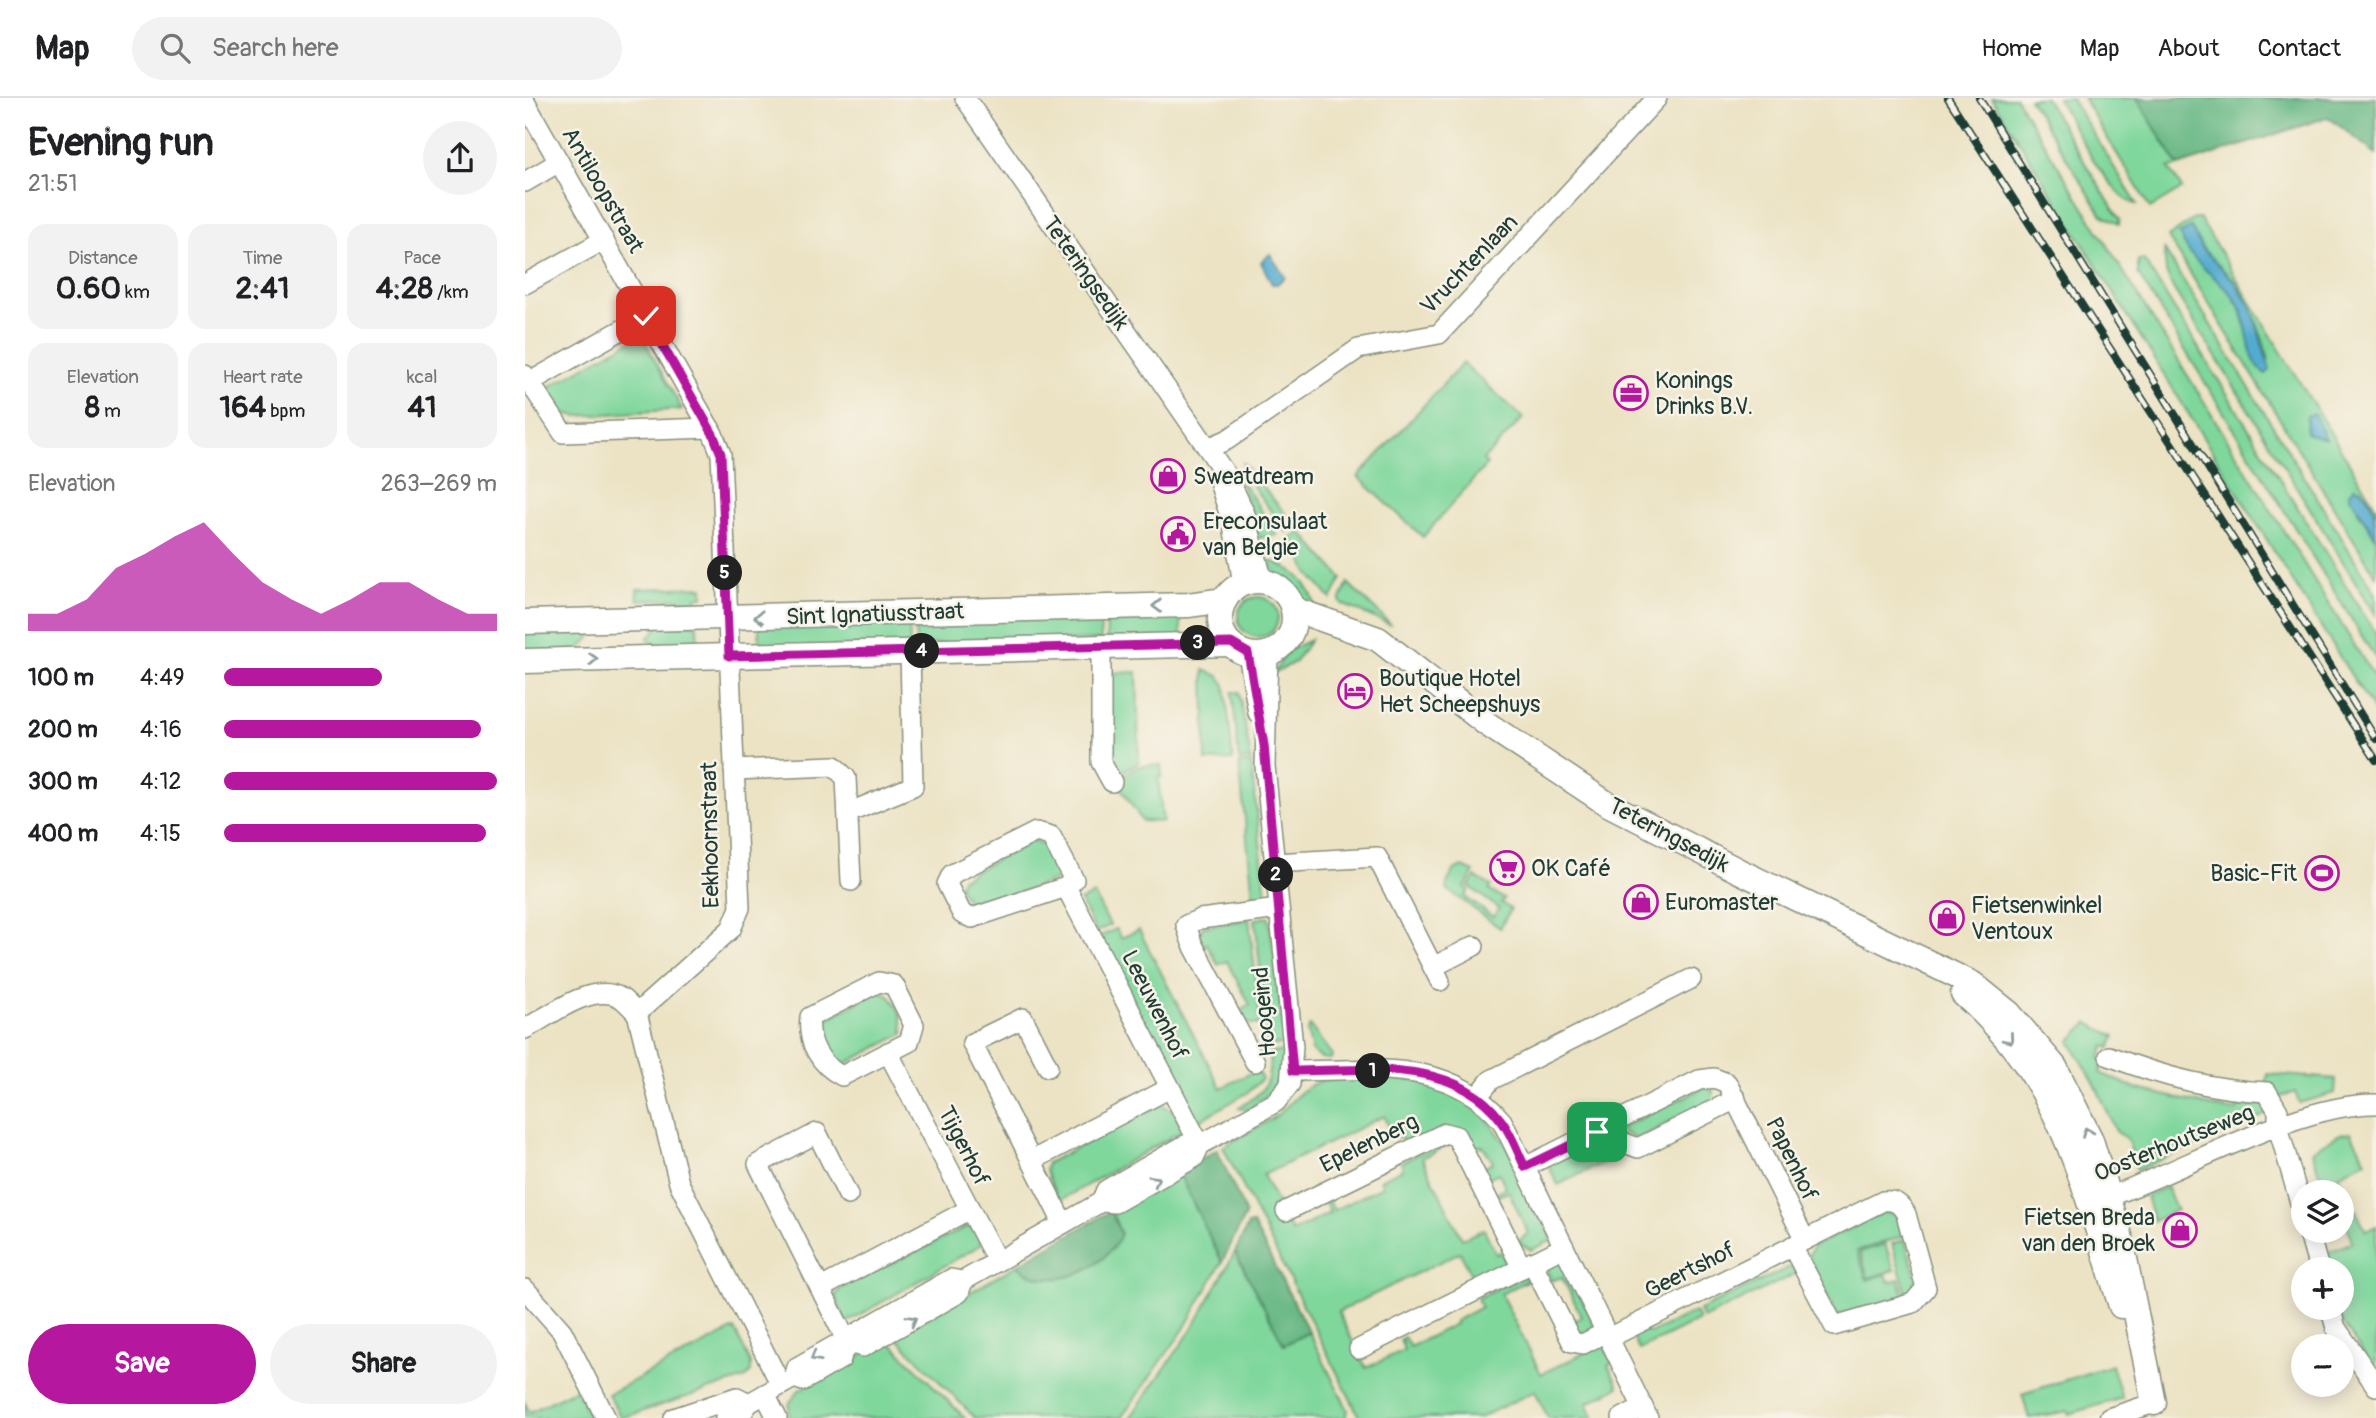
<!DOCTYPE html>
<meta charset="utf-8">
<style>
body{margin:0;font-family:Pangolin,sans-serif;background:#f2f2f2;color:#202124;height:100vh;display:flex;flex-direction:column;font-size:26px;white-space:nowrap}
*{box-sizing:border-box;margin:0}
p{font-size:23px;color:#757577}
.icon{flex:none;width:38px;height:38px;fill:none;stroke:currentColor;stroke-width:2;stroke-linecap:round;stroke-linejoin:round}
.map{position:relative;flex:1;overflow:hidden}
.details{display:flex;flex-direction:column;background:#fff;width:525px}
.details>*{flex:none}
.fabs{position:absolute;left:1766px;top:1082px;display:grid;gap:14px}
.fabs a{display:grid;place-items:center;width:63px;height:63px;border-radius:50%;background:#fff;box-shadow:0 4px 18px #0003;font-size:35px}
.pin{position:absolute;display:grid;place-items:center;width:60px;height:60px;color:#fff;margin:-30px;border-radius:14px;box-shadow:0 4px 10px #0006}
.km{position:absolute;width:35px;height:35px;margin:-18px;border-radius:50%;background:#222;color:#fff;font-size:19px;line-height:35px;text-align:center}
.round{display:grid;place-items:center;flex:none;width:74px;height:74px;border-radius:37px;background:#f2f2f2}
.headline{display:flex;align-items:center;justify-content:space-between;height:119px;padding:0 28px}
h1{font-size:38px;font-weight:700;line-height:52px}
.figures{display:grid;grid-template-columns:repeat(3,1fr);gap:10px;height:119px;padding:7px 28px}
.figures div{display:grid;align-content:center;border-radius:18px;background:#f2f2f2;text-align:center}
.figures b{font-size:30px;font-weight:700}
.figures small{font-size:19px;font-weight:400}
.figures p{font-size:19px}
.chart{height:196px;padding:14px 28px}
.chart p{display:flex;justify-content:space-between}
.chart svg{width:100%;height:126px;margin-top:7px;fill:#b5179e;opacity:.7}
.cta{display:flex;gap:14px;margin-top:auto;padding:14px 28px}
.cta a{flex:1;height:80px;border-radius:42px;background:#b5179e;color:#fff;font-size:28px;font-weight:700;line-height:80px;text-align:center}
.cta a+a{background:#f2f2f2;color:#202124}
ul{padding:0 28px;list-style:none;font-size:23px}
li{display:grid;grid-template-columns:112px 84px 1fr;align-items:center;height:52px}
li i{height:18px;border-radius:9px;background:#b5179e}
header{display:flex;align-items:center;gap:42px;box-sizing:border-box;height:98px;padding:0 35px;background:#fff;border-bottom:2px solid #e0e0e0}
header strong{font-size:33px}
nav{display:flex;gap:38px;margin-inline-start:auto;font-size:24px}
.search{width:490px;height:63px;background:#f2f2f2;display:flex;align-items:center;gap:18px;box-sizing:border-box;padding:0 24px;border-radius:38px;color:#757577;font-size:26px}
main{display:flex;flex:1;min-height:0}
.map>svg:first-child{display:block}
.green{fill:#7fd79c;stroke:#4f8a68;stroke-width:2;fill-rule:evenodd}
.forest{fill:#67b884;stroke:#437a5c;stroke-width:2}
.water{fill:#52abcf;stroke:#387482;stroke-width:2}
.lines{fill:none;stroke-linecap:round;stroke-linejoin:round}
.minor-casing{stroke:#86907c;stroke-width:22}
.major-casing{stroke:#86907c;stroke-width:27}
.minor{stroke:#fff;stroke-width:19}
.major{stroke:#fff;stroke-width:24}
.rail-casing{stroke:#1f3d34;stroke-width:8}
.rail{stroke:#f7f3e8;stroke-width:5;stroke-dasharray:16;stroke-linecap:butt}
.oneway{stroke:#8f9e9a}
.route-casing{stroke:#fff;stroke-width:14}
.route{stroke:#b5179e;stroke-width:9}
.labels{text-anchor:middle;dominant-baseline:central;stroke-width:5;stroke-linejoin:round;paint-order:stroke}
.street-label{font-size:23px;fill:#1f3d34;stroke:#f7f3e8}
.poi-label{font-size:23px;fill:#1f3d34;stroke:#f7f3e8;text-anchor:start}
</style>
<header>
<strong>Map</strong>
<div class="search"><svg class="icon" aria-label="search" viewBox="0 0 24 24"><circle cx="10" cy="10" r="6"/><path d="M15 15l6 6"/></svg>Search here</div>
<nav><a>Home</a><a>Map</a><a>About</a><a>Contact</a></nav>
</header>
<main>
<section class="details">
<div class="headline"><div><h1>Evening run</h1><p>21:51</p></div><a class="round"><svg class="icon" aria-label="share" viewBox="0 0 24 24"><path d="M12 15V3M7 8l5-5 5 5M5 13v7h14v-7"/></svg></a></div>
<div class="figures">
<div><p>Distance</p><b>0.60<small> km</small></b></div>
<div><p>Time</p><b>2:41</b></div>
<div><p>Pace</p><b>4:28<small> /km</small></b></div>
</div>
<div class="figures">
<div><p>Elevation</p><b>8<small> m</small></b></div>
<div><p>Heart rate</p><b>164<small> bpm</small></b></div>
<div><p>kcal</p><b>41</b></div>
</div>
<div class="chart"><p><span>Elevation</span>263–269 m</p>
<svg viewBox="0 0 160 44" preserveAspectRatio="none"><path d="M0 44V38L10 38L20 33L30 22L40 17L50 11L60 6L70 17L80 27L90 33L100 38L110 33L120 27L130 27L140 33L150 38L160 38V44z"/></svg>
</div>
<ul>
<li><b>100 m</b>4:49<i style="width:58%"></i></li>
<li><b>200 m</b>4:16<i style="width:94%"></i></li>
<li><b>300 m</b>4:12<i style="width:100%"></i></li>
<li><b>400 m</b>4:15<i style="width:96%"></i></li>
</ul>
<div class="cta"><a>Save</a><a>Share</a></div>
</section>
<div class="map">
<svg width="1851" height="1320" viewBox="0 0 1851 1320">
<rect width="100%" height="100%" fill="#f7f3e8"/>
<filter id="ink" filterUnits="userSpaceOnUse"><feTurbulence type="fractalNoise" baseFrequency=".0143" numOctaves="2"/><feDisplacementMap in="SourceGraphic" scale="14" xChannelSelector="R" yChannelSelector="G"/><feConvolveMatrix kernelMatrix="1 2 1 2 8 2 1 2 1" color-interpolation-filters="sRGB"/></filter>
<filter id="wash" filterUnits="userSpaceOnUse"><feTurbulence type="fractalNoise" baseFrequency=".00686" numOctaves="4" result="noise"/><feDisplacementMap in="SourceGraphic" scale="28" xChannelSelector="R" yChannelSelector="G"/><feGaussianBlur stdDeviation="1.57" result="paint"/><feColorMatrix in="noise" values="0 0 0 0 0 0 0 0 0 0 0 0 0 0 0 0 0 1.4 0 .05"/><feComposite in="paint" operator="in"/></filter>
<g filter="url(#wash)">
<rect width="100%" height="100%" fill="#ece3c4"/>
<g class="green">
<polygon points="1467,0 1491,0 1851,582 1851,617"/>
<polygon points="1504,0 1520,0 1595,122 1594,126 1577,117"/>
<path d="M1532 0H1546L1612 106C1587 104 1546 23 1532 0Z"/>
<polygon points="1558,0 1612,0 1653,68 1644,70 1657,91 1625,110"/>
<path d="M1669 121H1675L1851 409V414L1836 391 1832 412 1851 440V478L1643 139ZM1672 139C1677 158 1700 170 1711 185 1728 208 1736 235 1744 262L1722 229 1715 210 1702 189 1670 161Z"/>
<polygon points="1639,151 1851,496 1851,517 1648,190 1641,174"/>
<polygon points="1613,162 1619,162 1851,536 1851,561 1613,176"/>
<polygon points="116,237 157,311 52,318 26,312 15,294"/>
<polygon points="938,265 998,320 958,362 962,366 898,439 833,379"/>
<polygon points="718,365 731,380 734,378 739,384 736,387 771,428 761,434 717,373"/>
<polygon points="716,384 719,386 752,437 734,440"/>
<polygon points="776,434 817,480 806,501 783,475 766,440"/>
<path d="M740 462C767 467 788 486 791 514L775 502Z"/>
<polygon points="823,485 866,527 817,506 815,503"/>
<polygon points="178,489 178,499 171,499 171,505 148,501 113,502 112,491"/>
<circle cx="733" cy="519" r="20"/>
<polygon points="655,513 656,540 582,542 581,515"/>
<polygon points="575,515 576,542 391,547 390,520"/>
<polygon points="384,520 385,547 234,551 234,524"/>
<polygon points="172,526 173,553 137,554 123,540 135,527"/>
<polygon points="0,530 74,530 53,553 0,556"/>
<polygon points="785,542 770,564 749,575 762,553"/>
<polygon points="679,572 694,578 700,587 708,662 681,663"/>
<polygon points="612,574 614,664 590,678 585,668 581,575"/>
<polygon points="707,594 714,594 726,662 714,662"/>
<polygon points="714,665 726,665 742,805 729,807"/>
<polygon points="636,667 637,679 633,680 638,724 617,723 591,682 614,668"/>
<polygon points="508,742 522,749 538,780 447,810 434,789 437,780"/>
<polygon points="938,769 949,774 940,789 944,792 940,799 968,819 974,811 944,788 950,779 966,788 964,792 979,801 976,805 986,811 975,830 922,791 922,785 930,771"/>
<polygon points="569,796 585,827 571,834 555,803"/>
<polygon points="744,819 760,946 743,948 730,821"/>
<path d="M724 821 736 926C723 928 719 925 712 915L725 907 702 863 693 867 682 846 677 848 674 836 678 829Z"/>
<polygon points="591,831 596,840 614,832 696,990 732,972 737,981 722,995 670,1025 574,839"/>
<path d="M354 893C371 897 379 921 378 936L316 968 310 967 292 937 294 925Z"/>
<polygon points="1563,925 1590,938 1585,950 1580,948 1575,960 1579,964 1575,975 1613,991 1701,1012 1712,1012 1713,1001 1735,1001 1747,1014 1612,1072 1603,1042 1591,1033 1570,986 1545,943"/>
<polygon points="785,928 807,957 806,961 796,960 787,954 782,932"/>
<path d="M761 953C758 984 747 995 722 1012L714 1010C739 995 747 985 744 955Z"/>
<polygon points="1743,976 1811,981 1810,995 1774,1005 1770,994 1755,999 1741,987"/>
<path d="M807 980C836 981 869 979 898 983 973 996 998 1083 1028 1142L1006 1152 993 1144 1003 1135 984 1094 970 1099V1096L981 1090 974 1075 961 1081 956 1070 968 1064 958 1048 947 1050 937 1036 880 1047 875 1038 870 1040 859 1018 738 1077 767 1134 805 1115 799 1103 803 1102 809 1112 858 1088 855 1082 878 1071 876 1064 922 1043 924 1047 897 1060 937 1141 959 1131 971 1156 976 1154 982 1166 957 1182 954 1178 948 1181 935 1154 813 1214 841 1270 879 1252 875 1241 879 1239 885 1249 930 1226V1223L956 1209 952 1200 1000 1177 1003 1182 976 1196 1016 1276 1078 1246 1087 1264 1083 1267 1094 1289 1062 1305 1069 1320H1023L1010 1293 954 1320H835L698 1049C715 1038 736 1029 752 1017 773 999 777 986 807 980Z"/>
<polygon points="1182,988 1188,993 1188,1001 1184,1005 1112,1041 1096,1034 1097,1029"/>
<polygon points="636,1006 648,1013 658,1032 534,1103 520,1072 522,1065"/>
<polygon points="1826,1034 1841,1063 1813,1077 1824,1100 1817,1104 1816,1094 1800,1094 1787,1053 1815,1036"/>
<polygon points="1070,1043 1100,1054 1033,1087 1022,1065"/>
<polygon points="653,1074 697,1164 659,1231 596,1320 450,1320 370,1238 492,1167 517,1180 549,1177 586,1113"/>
<polygon points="1641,1089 1652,1112 1628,1123 1621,1098"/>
<polygon points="1830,1111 1841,1133 1851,1128 1851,1274 1817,1225 1812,1209 1816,1209 1816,1171 1801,1171 1797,1157 1827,1144 1819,1117"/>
<polygon points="1359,1114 1371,1117 1379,1138 1332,1153 1342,1182 1361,1176 1364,1184 1374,1181 1380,1200 1312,1218 1283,1158 1289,1148"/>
<polygon points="443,1128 451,1134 457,1146 321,1225 310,1197 317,1189"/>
<polygon points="1380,1142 1393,1185 1383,1200 1367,1146"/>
<polygon points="1360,1146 1369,1172 1343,1180 1335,1154"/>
<polygon points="710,1154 759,1246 784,1234 823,1312 820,1320 605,1320 668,1230"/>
<polygon points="1036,1159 1071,1230 1057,1235 1051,1233 1046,1225 1057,1219 1037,1179 1026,1183 1022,1174 1024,1167"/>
<polygon points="1265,1169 1274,1174 1178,1221 1174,1212"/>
<polygon points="1170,1214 1174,1222 1114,1252 1107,1237 1116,1232 1126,1235"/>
<polygon points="209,1231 226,1265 226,1274 220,1280 96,1320 83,1296"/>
<polygon points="363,1242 440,1320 264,1320 264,1306 274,1292"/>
<polygon points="1587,1267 1597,1300 1544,1316 1543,1313 1504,1320 1497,1296"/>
<polygon points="51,1291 65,1320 0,1320 0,1305 5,1314"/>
</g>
<g class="forest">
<polygon points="1612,0 1851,0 1851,56 1803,19 1653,68"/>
<polygon points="692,1052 721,1116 697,1164 653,1074"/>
<path d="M586 1113 596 1136C582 1171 522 1198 492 1167Z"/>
<polygon points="728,1126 784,1234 759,1247 710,1154 723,1127"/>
</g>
<g class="water">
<path d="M1666 129 1675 148 1711 185 1727 211 1745 272 1741 276C1722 266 1724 230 1716 212 1705 188 1685 179 1669 160 1663 153 1659 145 1654 137Z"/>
<polygon points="745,156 760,179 752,186 747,186 736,164"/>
<polygon points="1789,316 1801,341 1781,335 1782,318"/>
<path d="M1830 388C1850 399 1851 419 1851 440L1824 396Z"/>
</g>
</g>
<g filter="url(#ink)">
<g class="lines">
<g class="minor-casing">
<g id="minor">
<polyline points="440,0 704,381 720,416 738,484"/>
<polyline points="0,4 188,336 196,356 215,810 206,831 112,915 154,1085 256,1287"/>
<polyline points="0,84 34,64"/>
<polyline points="0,186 79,142"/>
<polyline points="0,277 38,335 185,330"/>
<polyline points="5,284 121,218"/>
<polyline points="683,350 702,342 833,251 914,236 1132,0"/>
<polyline points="695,387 708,427 718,486"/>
<polyline points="576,548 576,664 587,684"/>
<polyline points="723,555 733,615"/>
<polyline points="209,672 309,668 321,680 326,783"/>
<polyline points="323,715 388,688 385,553"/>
<polygon points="511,734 526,738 549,782 541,789 447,820 437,816 422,786 427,776"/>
<polyline points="750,765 852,759 915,883"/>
<polyline points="541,789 675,1047"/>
<polyline points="908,869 949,848"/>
<path d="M354 884 369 887 389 927 384 944 317 978C295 967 282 944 285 919Z"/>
<path d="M0 931C24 918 68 883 96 900 102 904 107 911 112 915"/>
<polyline points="363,954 472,1163"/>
<path d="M1584 958C1635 978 1687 992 1742 994L1753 1013V1029L1778 1115"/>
<polyline points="730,964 667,845 661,827 675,821 754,811"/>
<polyline points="523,969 498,920 447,945 538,1125"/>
<path d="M768 973C845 973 922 958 977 1023L1123 1320"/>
<polyline points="953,998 966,982 1166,881"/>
<polyline points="1072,1034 1113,1050 1211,1001"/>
<polyline points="506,1063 645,990"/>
<polyline points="1000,1069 1174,982 1189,980 1202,985 1280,1142"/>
<polyline points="323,1097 292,1035 233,1066 324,1248"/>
<path d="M1572 1103C1651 1077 1771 1005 1851 1006"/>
<polyline points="576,1104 581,1092 660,1047 675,1047 751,1004 765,986 768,949 740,668 743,555"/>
<polyline points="761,1113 920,1035 931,1038 997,1170"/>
<polyline points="1783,1132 1794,1171"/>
<polyline points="1007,1164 1047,1244 1058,1246 1081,1234"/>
<polyline points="296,1190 445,1111"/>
<polyline points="0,1191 37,1233 81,1320"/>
<polyline points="1805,1209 1811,1230 1851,1288"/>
<path d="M1084 1240 1358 1103C1370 1102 1375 1105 1381 1116L1401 1190 1388 1205 1309 1228 1267 1148"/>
<polyline points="328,1246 338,1249 434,1195 438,1183"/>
<polyline points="834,1251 1039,1149"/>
<polyline points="269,1280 278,1283 316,1261 318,1252 328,1246 330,1236 426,1181 438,1183 576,1104 590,1105 669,1060 675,1047"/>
<polyline points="240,1296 252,1320"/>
<polyline points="149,1320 212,1299 224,1305"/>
<polyline points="200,1320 217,1315 224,1305 269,1280 272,1269 309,1248 318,1252"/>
<polyline points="1097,1320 1118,1309"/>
<polyline points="1584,1320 1629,1305"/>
</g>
</g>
<g class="major-casing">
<g id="major">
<circle cx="732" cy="520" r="37"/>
<polyline points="768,511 853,541 962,626 1081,705 1214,773 1448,886 1484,915 1530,969 1566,1042 1596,1141 1629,1305"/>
<polyline points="0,524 663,507 700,502"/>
<polyline points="0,563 706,546"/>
<path d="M1438 896C1540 985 1557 1086 1596 1208"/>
</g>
</g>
<use href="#minor" class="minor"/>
<use href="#major" class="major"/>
<g class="rail-casing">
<g id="rail">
<polyline points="1423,0 1851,662"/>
<polyline points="1454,0 1851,641"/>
</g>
</g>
<use href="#rail" class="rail"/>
</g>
<defs><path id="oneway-chevron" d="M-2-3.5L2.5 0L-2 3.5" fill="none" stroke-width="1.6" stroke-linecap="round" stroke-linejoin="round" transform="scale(1.75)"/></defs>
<g class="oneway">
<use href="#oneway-chevron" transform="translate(632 508) rotate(179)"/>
<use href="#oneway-chevron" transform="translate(234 519) rotate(178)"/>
<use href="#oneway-chevron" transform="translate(68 561) rotate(-2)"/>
<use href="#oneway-chevron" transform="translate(1484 941) rotate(50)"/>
<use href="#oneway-chevron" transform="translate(1562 1034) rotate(-111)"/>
<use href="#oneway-chevron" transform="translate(630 1082) rotate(-30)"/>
<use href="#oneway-chevron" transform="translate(387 1222) rotate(-30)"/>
<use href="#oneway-chevron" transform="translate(290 1259) rotate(150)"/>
</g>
</g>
<g class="lines" filter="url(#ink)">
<g class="route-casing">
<path id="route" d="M121 218 188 336 196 356 204 558 706 545 723 555 739 647 768 973C838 973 928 958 975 1021 986 1034 992 1053 1000 1069L1072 1034"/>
</g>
<use href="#route" class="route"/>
</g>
<defs>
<g id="office-ring" transform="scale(1.75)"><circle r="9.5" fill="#f7f3e8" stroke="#b5179e" stroke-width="1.5"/><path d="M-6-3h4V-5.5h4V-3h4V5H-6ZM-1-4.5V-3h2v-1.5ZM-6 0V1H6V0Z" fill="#b5179e"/></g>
<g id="shop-ring" transform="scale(1.75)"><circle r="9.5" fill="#f7f3e8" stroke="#b5179e" stroke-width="1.5"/><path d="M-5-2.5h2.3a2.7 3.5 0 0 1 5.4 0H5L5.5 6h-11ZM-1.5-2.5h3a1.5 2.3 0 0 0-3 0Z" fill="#b5179e"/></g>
<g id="civic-ring" transform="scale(1.75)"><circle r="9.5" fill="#f7f3e8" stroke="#b5179e" stroke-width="1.5"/><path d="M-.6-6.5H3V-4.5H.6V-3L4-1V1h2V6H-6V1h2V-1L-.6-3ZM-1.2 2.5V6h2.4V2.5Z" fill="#b5179e"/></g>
<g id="hotel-ring" transform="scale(1.75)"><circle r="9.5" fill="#f7f3e8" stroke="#b5179e" stroke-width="1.5"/><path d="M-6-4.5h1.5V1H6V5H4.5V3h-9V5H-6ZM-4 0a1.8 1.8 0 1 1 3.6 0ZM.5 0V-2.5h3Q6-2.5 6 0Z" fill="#b5179e"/></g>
<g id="supermarket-ring" transform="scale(1.75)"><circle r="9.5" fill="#f7f3e8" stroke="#b5179e" stroke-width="1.5"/><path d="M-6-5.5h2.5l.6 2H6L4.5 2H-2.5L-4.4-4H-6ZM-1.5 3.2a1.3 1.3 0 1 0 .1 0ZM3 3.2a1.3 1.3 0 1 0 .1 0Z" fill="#b5179e"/></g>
<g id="stadium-ring" transform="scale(1.75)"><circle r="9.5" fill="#f7f3e8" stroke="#b5179e" stroke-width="1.5"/><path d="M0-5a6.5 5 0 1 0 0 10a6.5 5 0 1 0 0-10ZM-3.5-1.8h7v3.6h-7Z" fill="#b5179e"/></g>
</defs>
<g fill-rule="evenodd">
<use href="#office-ring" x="1106" y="295"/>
<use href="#shop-ring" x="643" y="378"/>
<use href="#civic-ring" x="653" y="436"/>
<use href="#hotel-ring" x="830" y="593"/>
<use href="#supermarket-ring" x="982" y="770"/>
<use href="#stadium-ring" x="1797" y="775"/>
<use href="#shop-ring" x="1116" y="804"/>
<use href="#shop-ring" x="1422" y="820"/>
<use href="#shop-ring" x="1655" y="1132"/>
</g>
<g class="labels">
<g class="street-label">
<text transform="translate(78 92) rotate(60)">Antiloopstraat</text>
<text transform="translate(944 166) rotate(-46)">Vruchtenlaan</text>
<text transform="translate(561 175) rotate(55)">Teteringsedijk</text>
<text transform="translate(350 516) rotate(-2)">Sint Ignatiusstraat</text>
<text transform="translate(185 737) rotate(-91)">Eekhoornstraat</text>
<text transform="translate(1144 737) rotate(28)">Teteringsedijk</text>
<text transform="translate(630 907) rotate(63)">Leeuwenhof</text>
<text transform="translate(739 914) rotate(-95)">Hoogeind</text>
<text transform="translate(844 1045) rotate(-26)">Epelenberg</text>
<text transform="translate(1649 1045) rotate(-22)">Oosterhoutseweg</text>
<text transform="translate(439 1048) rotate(63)">Tijgerhof</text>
<text transform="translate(1267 1061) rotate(64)">Papenhof</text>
<text transform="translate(1165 1172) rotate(-27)">Geertshof</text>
</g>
<g class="poi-label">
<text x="1130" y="282">Konings<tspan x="1130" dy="26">Drinks B.V.</tspan></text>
<text x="668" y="378">Sweatdream</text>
<text x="678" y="423">Ereconsulaat<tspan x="678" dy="26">van Belgie</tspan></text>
<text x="854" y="580">Boutique Hotel<tspan x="854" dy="26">Het Scheepshuys</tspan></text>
<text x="1006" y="770">OK Café</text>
<text x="1772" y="775" text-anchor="end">Basic-Fit</text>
<text x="1140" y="804">Euromaster</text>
<text x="1446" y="807">Fietsenwinkel<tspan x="1446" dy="26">Ventoux</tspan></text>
<text x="1630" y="1119" text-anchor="end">Fietsen Breda<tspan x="1630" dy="26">van den Broek</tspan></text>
</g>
</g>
</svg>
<div class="fabs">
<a><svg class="icon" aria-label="layers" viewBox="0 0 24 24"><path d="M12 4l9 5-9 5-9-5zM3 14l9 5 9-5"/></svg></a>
<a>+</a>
<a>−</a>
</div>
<div class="pin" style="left:1072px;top:1034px;background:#1e9e55"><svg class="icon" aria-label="arrive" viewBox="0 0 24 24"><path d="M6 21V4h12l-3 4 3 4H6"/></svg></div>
<div class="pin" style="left:121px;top:218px;background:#d93025"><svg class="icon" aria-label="check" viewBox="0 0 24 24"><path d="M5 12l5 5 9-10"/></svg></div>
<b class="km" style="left:848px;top:973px">1</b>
<b class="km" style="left:751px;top:777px">2</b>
<b class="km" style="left:673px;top:545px">3</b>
<b class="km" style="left:397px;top:553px">4</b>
<b class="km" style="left:200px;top:475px">5</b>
</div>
</main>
